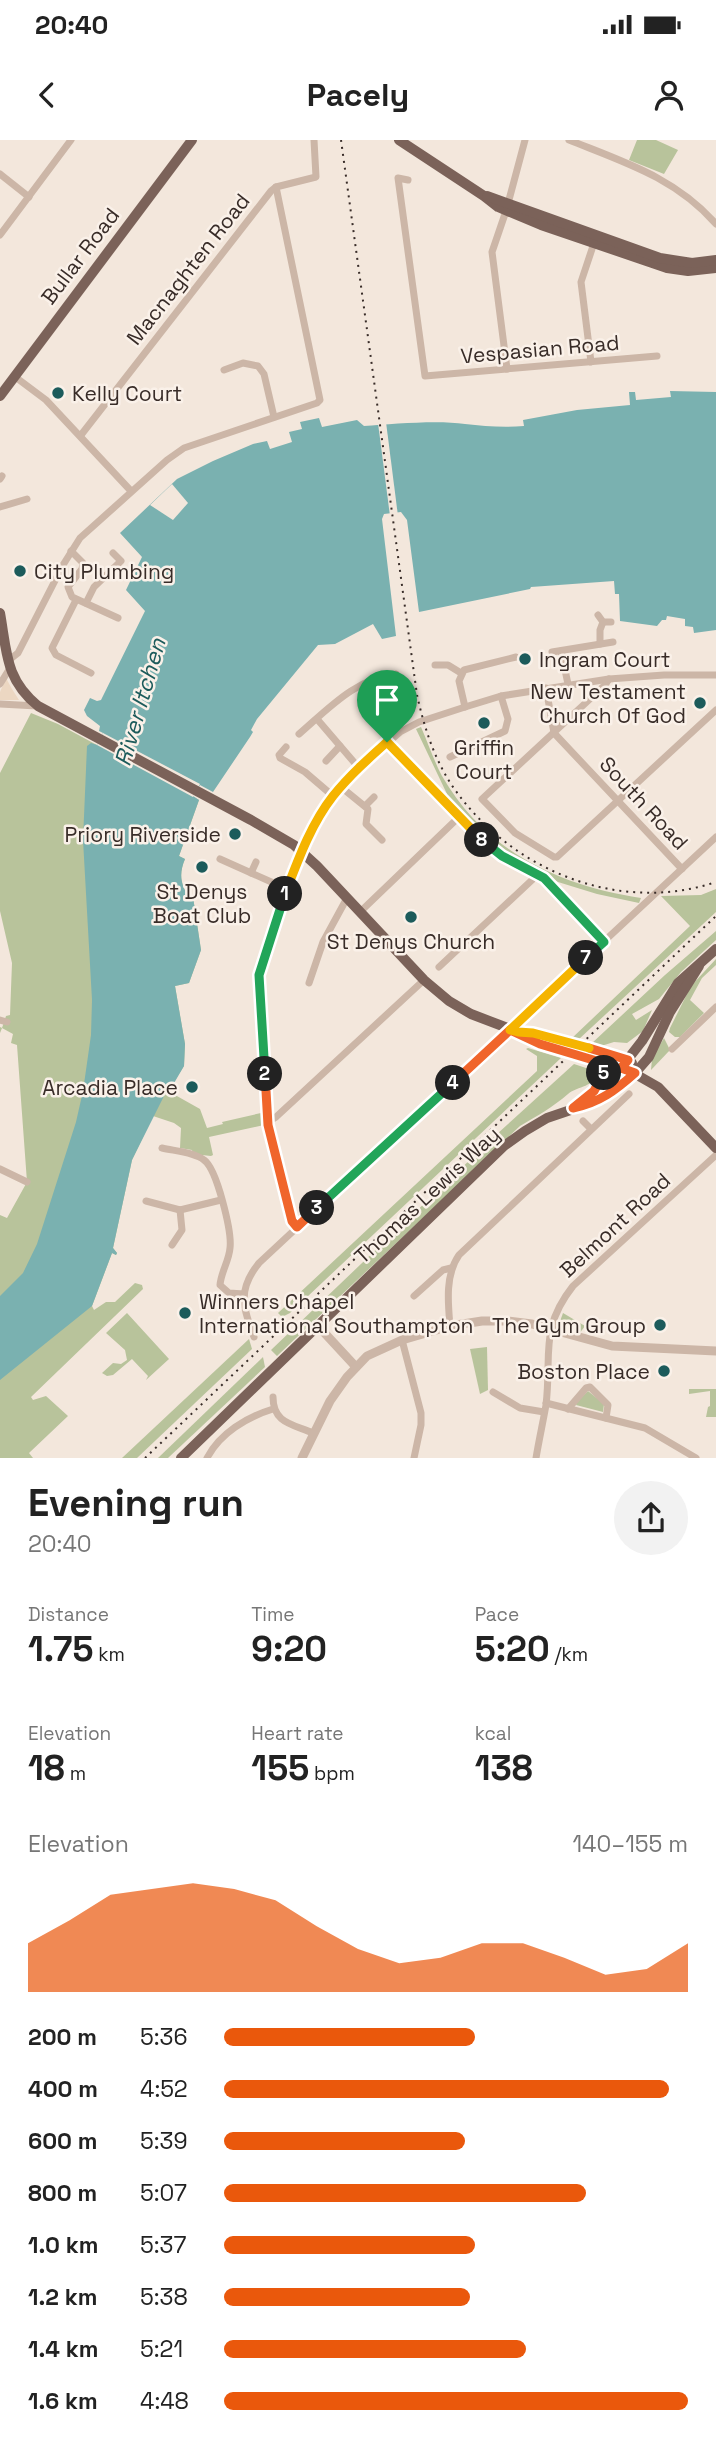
<!DOCTYPE html>
<meta charset="utf-8">
<style>
body{margin:0;font-family:"Space Grotesk",sans-serif;background:#f2f2f2;color:#222;height:100vh;display:flex;flex-direction:column;font-size:26px;white-space:nowrap}
*{box-sizing:border-box;margin:0}
p{font-size:23px;color:#767676}
.icon{flex:none;width:38px;height:38px;fill:none;stroke:currentColor;stroke-width:2;stroke-linecap:round;stroke-linejoin:round}
.map{position:relative;height:1318px;overflow:hidden}
.side{display:flex;flex-direction:column;background:#fff;flex:1}
.side>*{flex:none}
.pin{position:absolute;display:grid;place-items:center;width:60px;height:60px;color:#fff;margin:-72px -30px;border-radius:50% 50% 50% 0;rotate:-45deg;box-shadow:0 0 7px #0007}
.pin .icon{rotate:45deg}
.km{position:absolute;width:35px;height:35px;margin:-18px;border-radius:50%;background:#222;color:#fff;font-size:19px;line-height:35px;text-align:center}
.round{display:grid;place-items:center;flex:none;width:74px;height:74px;border-radius:37px;background:#f2f2f2}
.overview{display:flex;align-items:center;justify-content:space-between;height:119px;padding:0 28px}
h1{font-size:38px;font-weight:600;line-height:52px}
.figures{display:grid;grid-template-columns:repeat(3,1fr);gap:10px;height:119px;padding:7px 28px}
.figures div{display:grid;align-content:center}
.figures b{font-size:35px;font-weight:600}
.figures small{font-size:19px;font-weight:400}
.figures p{font-size:19px}
.chart{height:196px;padding:14px 28px}
.chart p{display:flex;justify-content:space-between}
.chart svg{width:100%;height:126px;margin-top:7px;fill:#ea580c;opacity:.7}
ul{padding:0 28px;list-style:none;font-size:23px}
li{display:grid;grid-template-columns:112px 84px 1fr;align-items:center;height:52px}
li i{height:18px;border-radius:9px;background:#ea580c}
.status{display:flex;justify-content:space-between;align-items:center;height:49px;padding:0 35px;background:#fff;direction:ltr}
.status svg{height:19px;fill:currentColor}
header{display:flex;justify-content:space-between;align-items:center;height:91px;padding:0 28px;background:#fff;font-size:32px;font-weight:600}
.map>svg:first-child{display:block}
.green{fill:#b8c39b}
.plaza{fill:#ecd7c2}
.water{fill:#7ab1b0}
.pier{fill:#f3e7dc}
.lines{fill:none;stroke-linecap:round;stroke-linejoin:round}
.minor{stroke:#ccb6a7;stroke-width:7}
.tertiary{stroke:#ccb6a7;stroke-width:9}
.primary{stroke:#7b6259;stroke-width:10}
.rail{stroke:#382c28;stroke-width:2;stroke-dasharray:2 5;stroke-linecap:butt}
.primary-bridge{stroke:#7b6259;stroke-width:10}
.split-1-casing{stroke:#fff;stroke-width:14}
.split-2-casing{stroke:#fff;stroke-width:14}
.split-3-casing{stroke:#fff;stroke-width:14}
.split-4-casing{stroke:#fff;stroke-width:14}
.split-5-casing{stroke:#fff;stroke-width:14}
.split-6-casing{stroke:#fff;stroke-width:14}
.split-7-casing{stroke:#fff;stroke-width:14}
.split-8-casing{stroke:#fff;stroke-width:14}
.split-9-casing{stroke:#fff;stroke-width:14}
.split-1{stroke:#f5b400;stroke-width:9}
.split-2{stroke:#22a559;stroke-width:9}
.split-3{stroke:#f0652b;stroke-width:9}
.split-4{stroke:#22a559;stroke-width:9}
.split-5{stroke:#f0652b;stroke-width:9}
.split-6{stroke:#f0652b;stroke-width:9}
.split-7{stroke:#f5b400;stroke-width:9}
.split-8{stroke:#22a559;stroke-width:9}
.split-9{stroke:#f5b400;stroke-width:9}
.poi-dot{fill:#1c5b5b;stroke:#faf1e9;stroke-width:2.5}
.labels{text-anchor:middle;dominant-baseline:central;stroke-width:5;stroke-linejoin:round;paint-order:stroke}
.street-label{font-size:21px;fill:#382c28;stroke:#faf1e9}
.poi-label{font-size:21px;fill:#382c28;stroke:#faf1e9;text-anchor:end}
.water-label{font-size:23px;font-style:italic;fill:#1c5b5b;stroke:#faf1e9}
</style>
<div class="status"><b>20:40</b><svg viewBox="0 0 49 12"><path d="M0 12V9h3v3zM5 12V6h3v6zM10 12V3h3v9zM15 12V0h3v12zM26 1h20v11H26zM47 4h2v5h-2z"/></svg></div>
<header><svg class="icon" aria-label="back" viewBox="0 0 24 24"><path d="M15 5l-7 7 7 7"/></svg>Pacely<svg class="icon" aria-label="person" viewBox="0 0 24 24"><circle cx="12" cy="8" r="4"/><path d="M4 21q1-7 8-7t8 7"/></svg></header>
<div class="map">
<svg width="716" height="1318" viewBox="0 0 716 1318">
<rect width="100%" height="100%" fill="#f3e7dc"/>
<g class="green">
<polygon points="637,0 656,0 678,10 664,34 629,20"/>
<path d="M31 573 58 584 199 660 179 716 185 719C179 733 180 744 189 757H193L201 810 189 843 175 846 185 904 184 926 168 951 200 969 207 988 223 984 222 982 261 973 264 985 209 997 213 1015 211 1016 193 1014 192 1010 180 1008 181 988 174 983 153 976 132 1020 113 1108 117 1113 116 1115 112 1113 92 1166 94 1170 106 1162H115L135 1143 142 1145 143 1149 31 1257 33 1260 46 1256 68 1276 29 1313 33 1318H0V1075L7 1078 27 1042 17 905 11 903 13 894 2 888 0 893V887L2 888 6 876 10 875 12 823 0 771V633Z"/>
<path d="M421 587C428 603 434 621 442 636 485 711 559 746 641 758L639 763 597 754 558 742 503 712 485 698 446 658 447 654 416 589Z"/>
<polygon points="716,749 716,772 578,900 571,899 690,786 661,756 701,755"/>
<polygon points="716,791 716,800 681,832 659,859 632,874 636,880 652,870 643,891 627,903 614,902 601,906 591,904 665,835"/>
<polygon points="716,819 716,825 702,838 690,860 704,873 680,897 675,897 669,892 670,888 691,846"/>
<polygon points="664,898 670,910 651,930 652,919"/>
<polygon points="528,908 561,918 290,1173 282,1177 278,1173 537,931 537,916 526,909"/>
<path d="M574 924 598 932C595 947 578 946 568 954 553 967 537 976 520 986L277 1216 271 1210 497 994Z"/>
<polygon points="127,1173 169,1219 146,1240 148,1236 132,1219 113,1235 107,1236 102,1233 113,1223 121,1224 127,1220 125,1210 106,1193"/>
<polygon points="563,1173 585,1186 579,1194 558,1187"/>
<polygon points="249,1199 252,1209 137,1318 122,1318"/>
<polygon points="487,1207 488,1250 480,1254 470,1209"/>
<polygon points="263,1217 265,1227 168,1318 158,1318"/>
<polygon points="689,1249 716,1249 716,1277 706,1277 708,1267 710,1266 710,1251 689,1254"/>
<polygon points="588,1251 604,1264 603,1272 576,1265 577,1262"/>
</g>
<polygon class="plaza" points="6,538 12,549 19,560 0,560 0,552"/>
<path class="water" d="M670 251 716 252V490L694 493 693 487 685 486V479L667 476 666 480H662L657 486 620 481 619 454H615L614 441 531 447 530 449 419 472 407 380 401 372 384 374 382 379 396 496 382 499 373 484 335 504 318 505 257 579 251 590 253 592 250 597 213 652 200 645 193 656 199 660 179 716 185 719C179 733 180 744 189 757H193L201 810 189 843 175 846 185 904 184 926 170 950 166 952 132 1020 113 1108 117 1113 116 1115 112 1113 92 1166 0 1240V1156L23 1133 37 1104 76 982 83 951 91 895 92 860 83 700 87 606 91 603 97 605 103 593 99 591 100 586 87 576 84 570 90 558 97 561 101 560 145 471 126 450 142 417 120 393 177 339 213 321 253 304 267 301 270 309 292 302 289 292 302 289 300 282 319 278 322 287 357 280 364 286C393 284 437 280 465 284 484 286 503 288 524 286L523 280 577 270 630 265 629 252H635L636 260 671 257Z"/>
<g class="pier">
<polygon points="386,282 398,376 390,376 378,283"/>
<polygon points="172,344 188,363 173,380 150,365"/>
<polygon points="103,593 200,644 193,657 97,605"/>
</g>
<g class="lines">
<g class="minor">
<path d="M569 0C624 22 676 38 716 84"/>
<polyline points="0,34 29,57"/>
<polyline points="408,40 398,38 425,236 657,216"/>
<polyline points="0,95 71,0"/>
<polyline points="591,222 581,142 595,100"/>
<polyline points="507,229 492,112 506,71 525,0"/>
<polyline points="224,230 243,223 258,226 264,234 274,277"/>
<polyline points="14,236 46,260 131,351"/>
<polyline points="81,295 271,51 276,47 316,37 314,0"/>
<polyline points="0,339 2,336"/>
<polyline points="0,367 27,359"/>
<polyline points="71,411 83,423 82,429 68,447 72,457 118,478"/>
<polyline points="76,460 52,508 56,515 91,533"/>
<polyline points="86,463 94,447 121,421 113,413"/>
<polyline points="598,475 603,482 611,482"/>
<polyline points="600,504 600,490 603,482"/>
<polyline points="561,511 568,544"/>
<polyline points="552,512 613,502"/>
<polyline points="9,520 18,513 63,425 80,398 167,320 184,308 317,263 320,260 276,47"/>
<polyline points="435,525 448,525 461,533"/>
<polyline points="609,539 605,545 482,659 515,693 554,717 557,717 716,570"/>
<polyline points="0,544 10,528"/>
<polyline points="546,548 554,593 682,729"/>
<polyline points="0,564 37,566"/>
<polyline points="465,567 459,541 464,530 516,517"/>
<polyline points="317,579 359,628"/>
<path d="M299 594C328 569 356 538 396 534L405 570"/>
<polyline points="387,602 487,705 502,716 544,738 604,801"/>
<polyline points="286,607 279,615 280,618 305,632 333,656"/>
<polyline points="450,617 505,591 508,579 501,556"/>
<polyline points="326,621 340,606"/>
<polyline points="341,647 368,669 366,684 382,700"/>
<polyline points="365,666 374,657"/>
<polyline points="220,719 287,749"/>
<polyline points="251,733 256,722"/>
<polyline points="360,772 459,677"/>
<polyline points="439,827 532,740 536,733"/>
<polyline points="309,843 323,802 347,758"/>
<polyline points="0,880 7,882"/>
<polyline points="672,909 716,867"/>
<polyline points="583,981 591,989"/>
<polyline points="268,982 276,977 424,840"/>
<path d="M162 1008C175 1011 194 1012 204 1020 217 1029 232 1092 230 1108 229 1121 221 1132 220 1145L229 1153 244 1154"/>
<polyline points="0,1029 27,1042"/>
<polyline points="146,1061 180,1070 221,1060"/>
<polyline points="297,1087 292,1081 267,979 259,836 273,788 302,711 319,677 333,656 359,628 400,592 419,582 465,567 501,556 609,539 664,535 716,535"/>
<polyline points="172,1105 182,1090 180,1070"/>
<polyline points="414,1156 443,1130 451,1128"/>
<path d="M450 1186C448 1163 445 1135 459 1115L629 954"/>
<path d="M254 1197C243 1167 237 1150 259 1123L716 697"/>
<polyline points="402,1200 421,1273 421,1285 414,1318"/>
<polyline points="493,1252 520,1268 544,1272"/>
<path d="M273 1257C273 1283 292 1284 313 1293"/>
<polyline points="546,1263 645,1288 696,1318"/>
<polyline points="568,1269 586,1248 590,1247 608,1265 606,1278"/>
<path d="M207 1318C220 1293 247 1277 273 1269"/>
<path d="M536 1318C539 1300 543 1282 546 1265 552 1215 539 1189 573 1146L716 1015"/>
</g>
<g class="tertiary">
<polyline points="319,1187 356,1227"/>
<polyline points="302,1318 330,1261 347,1237 367,1216 402,1200 450,1186 482,1181 507,1181 532,1184 612,1206 716,1211"/>
</g>
<g class="primary">
<polyline points="399,0 484,56 498,67 541,85 667,128 688,131 716,128"/>
<polyline points="487,56 660,118 692,123 716,120"/>
<polyline points="0,256 192,0"/>
<path d="M0 473C7 512 5 539 38 566L251 680 294 705 317 726 424 840 449 861 471 874 518 892 531 901 566 913"/>
<polyline points="520,893 533,893 567,903"/>
<polyline points="592,909 620,917 632,923"/>
<polyline points="578,916 630,931 658,947 716,1008"/>
<polyline points="574,968 621,928 642,901 678,843 716,809"/>
<polyline points="181,1318 504,1006 525,991 547,978 600,960 635,933 649,917 670,872 699,826"/>
</g>
<g class="rail">
<path d="M341 0 417 555C424 586 433 616 451 644 508 729 617 775 716 742"/>
<polyline points="145,1318 716,776"/>
</g>
<g class="primary-bridge">
<polyline points="567,903 592,909"/>
<polyline points="566,913 578,916"/>
</g>
</g>
<g class="lines">
<g class="split-1-casing">
<path id="split-1" d="M285 754C298 720 311 684 333 656 349 636 368 619 387 602"/>
</g>
<g class="split-2-casing">
<polyline id="split-2" points="265,934 259,835 285,754"/>
</g>
<g class="split-3-casing">
<polyline id="split-3" points="265,934 268,985 292,1081 297,1087 317,1068"/>
</g>
<g class="split-4-casing">
<polyline id="split-4" points="317,1068 453,943"/>
</g>
<g class="split-5-casing">
<polyline id="split-5" points="453,943 510,890 540,904 600,922 604,933"/>
</g>
<g class="split-6-casing">
<path id="split-6" d="M589 908 628 920 621 928 635 933C616 950 599 963 573 968L594 951 604 933"/>
</g>
<g class="split-7-casing">
<polyline id="split-7" points="586,818 510,890 518,892 533,893 589,908"/>
</g>
<g class="split-8-casing">
<polyline id="split-8" points="482,700 502,716 544,738 604,802 586,818"/>
</g>
<g class="split-9-casing">
<polyline id="split-9" points="387,602 482,700"/>
</g>
<use href="#split-1" class="split-1"/>
<use href="#split-2" class="split-2"/>
<use href="#split-3" class="split-3"/>
<use href="#split-4" class="split-4"/>
<use href="#split-5" class="split-5"/>
<use href="#split-6" class="split-6"/>
<use href="#split-7" class="split-7"/>
<use href="#split-8" class="split-8"/>
<use href="#split-9" class="split-9"/>
</g>
<g class="poi-dot">
<circle cx="58" cy="253" r="7"/>
<circle cx="20" cy="431" r="7"/>
<circle cx="525" cy="519" r="7"/>
<circle cx="700" cy="563" r="7"/>
<circle cx="484" cy="583" r="7"/>
<circle cx="235" cy="694" r="7"/>
<circle cx="202" cy="727" r="7"/>
<circle cx="411" cy="777" r="7"/>
<circle cx="192" cy="947" r="7"/>
<circle cx="185" cy="1173" r="7"/>
<circle cx="660" cy="1185" r="7"/>
<circle cx="664" cy="1231" r="7"/>
</g>
<g class="labels">
<g class="street-label">
<text transform="translate(80 116) rotate(-53)">Bullar Road</text>
<text transform="translate(188 129) rotate(-52)">Macnaghten Road</text>
<text transform="translate(540 209) rotate(-5)">Vespasian Road</text>
<text transform="translate(644 663) rotate(47)">South Road</text>
<text transform="translate(427 1055) rotate(-43)">Thomas Lewis Way</text>
<text transform="translate(615 1085) rotate(-43)">Belmont Road</text>
</g>
<g class="poi-label">
<text x="72" y="253" text-anchor="start">Kelly Court</text>
<text x="34" y="431" text-anchor="start">City Plumbing</text>
<text x="539" y="519" text-anchor="start">Ingram Court</text>
<text x="686" y="551">New Testament<tspan x="686" dy="24">Church Of God</tspan></text>
<text x="484" y="607" text-anchor="middle">Griffin<tspan x="484" dy="24">Court</tspan></text>
<text x="221" y="694">Priory Riverside</text>
<text x="202" y="751" text-anchor="middle">St Denys<tspan x="202" dy="24">Boat Club</tspan></text>
<text x="411" y="801" text-anchor="middle">St Denys Church</text>
<text x="178" y="947">Arcadia Place</text>
<text x="199" y="1161" text-anchor="start">Winners Chapel<tspan x="199" dy="24">International Southampton</tspan></text>
<text x="646" y="1185">The Gym Group</text>
<text x="650" y="1231">Boston Place</text>
</g>
<g class="water-label">
<text transform="translate(140 562) rotate(-74)">River Itchen</text>
</g>
</g>
</svg>
<div class="pin" style="left:387px;top:602px;background:#1e9e55"><svg class="icon" aria-label="arrive" viewBox="0 0 24 24"><path d="M6 21V4h12l-3 4 3 4H6"/></svg></div>
<b class="km" style="left:285px;top:754px">1</b>
<b class="km" style="left:265px;top:934px">2</b>
<b class="km" style="left:317px;top:1068px">3</b>
<b class="km" style="left:453px;top:943px">4</b>
<b class="km" style="left:604px;top:933px">5</b>
<b class="km" style="left:586px;top:818px">7</b>
<b class="km" style="left:482px;top:700px">8</b>
</div>
<section class="side">
<div class="overview"><div><h1>Evening run</h1><p>20:40</p></div><a class="round"><svg class="icon" aria-label="share" viewBox="0 0 24 24"><path d="M12 15V3M7 8l5-5 5 5M5 13v7h14v-7"/></svg></a></div>
<div class="figures">
<div><p>Distance</p><b>1.75<small> km</small></b></div>
<div><p>Time</p><b>9:20</b></div>
<div><p>Pace</p><b>5:20<small> /km</small></b></div>
</div>
<div class="figures">
<div><p>Elevation</p><b>18<small> m</small></b></div>
<div><p>Heart rate</p><b>155<small> bpm</small></b></div>
<div><p>kcal</p><b>138</b></div>
</div>
<div class="chart"><p><span>Elevation</span>140–155 m</p>
<svg viewBox="0 0 160 44" preserveAspectRatio="none"><path d="M0 44V27L10 19L20 10L30 8L40 6L50 8L60 12L70 21L80 29L90 34L100 32L110 27L120 27L130 32L140 38L150 36L160 27V44z"/></svg>
</div>
<ul>
<li><b>200 m</b>5:36<i style="width:54%"></i></li>
<li><b>400 m</b>4:52<i style="width:96%"></i></li>
<li><b>600 m</b>5:39<i style="width:52%"></i></li>
<li><b>800 m</b>5:07<i style="width:78%"></i></li>
<li><b>1.0 km</b>5:37<i style="width:54%"></i></li>
<li><b>1.2 km</b>5:38<i style="width:53%"></i></li>
<li><b>1.4 km</b>5:21<i style="width:65%"></i></li>
<li><b>1.6 km</b>4:48<i style="width:100%"></i></li>
</ul>
</section>
